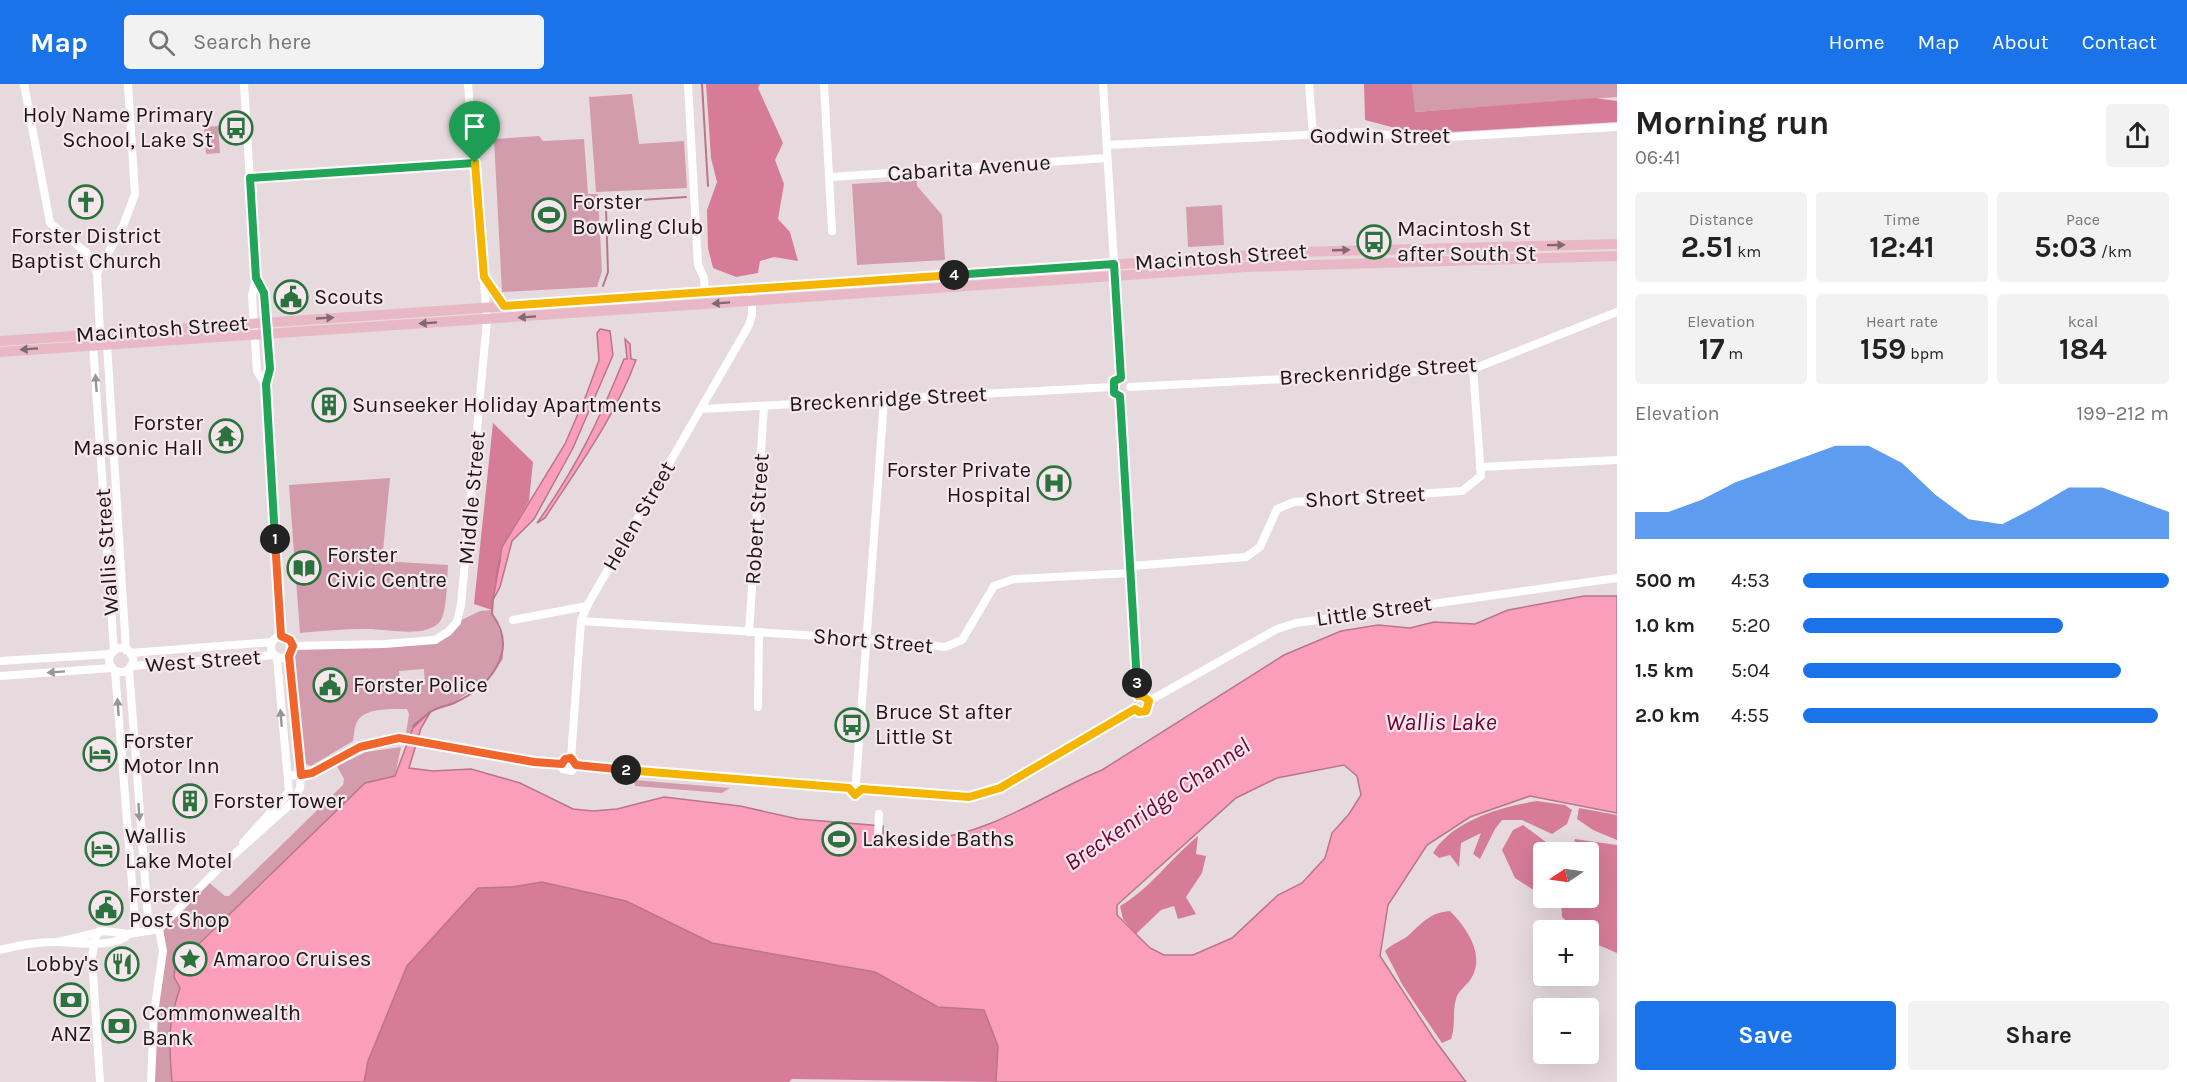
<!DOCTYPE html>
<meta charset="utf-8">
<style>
body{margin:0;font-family:Karla,sans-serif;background:#f2f2f2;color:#222;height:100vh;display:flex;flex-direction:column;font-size:22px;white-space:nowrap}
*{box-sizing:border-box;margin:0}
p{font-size:20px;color:#767676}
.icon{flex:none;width:33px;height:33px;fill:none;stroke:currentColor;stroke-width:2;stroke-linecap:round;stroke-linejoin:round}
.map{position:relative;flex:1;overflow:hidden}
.side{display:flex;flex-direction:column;background:#fff;width:570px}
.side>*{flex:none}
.needle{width:39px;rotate:257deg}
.controls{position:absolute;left:1533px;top:758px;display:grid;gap:12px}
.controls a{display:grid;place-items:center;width:66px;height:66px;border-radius:6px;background:#fff;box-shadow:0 6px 24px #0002;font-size:30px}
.pin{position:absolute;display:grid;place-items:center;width:51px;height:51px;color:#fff;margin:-62px -26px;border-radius:50% 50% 50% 0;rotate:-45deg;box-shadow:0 0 6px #0007}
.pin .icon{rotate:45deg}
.km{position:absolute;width:30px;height:30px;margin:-15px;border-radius:50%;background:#222;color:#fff;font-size:16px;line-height:30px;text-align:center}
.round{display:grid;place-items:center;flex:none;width:63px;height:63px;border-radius:6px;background:#f2f2f2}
.summary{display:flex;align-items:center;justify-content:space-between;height:102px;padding:0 18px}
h1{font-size:33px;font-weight:700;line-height:45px}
.metrics{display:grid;grid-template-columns:repeat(3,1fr);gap:9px;height:102px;padding:6px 18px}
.metrics div{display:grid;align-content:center;border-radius:6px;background:#f2f2f2;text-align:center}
.metrics b{font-size:30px;font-weight:700}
.metrics small{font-size:16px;font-weight:400}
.metrics p{font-size:16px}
.chart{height:168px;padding:12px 18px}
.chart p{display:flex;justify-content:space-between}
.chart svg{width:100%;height:108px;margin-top:6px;fill:#1a73e8;opacity:.7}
.action{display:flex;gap:12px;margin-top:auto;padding:12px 18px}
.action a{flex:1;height:69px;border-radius:6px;background:#1a73e8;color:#fff;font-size:24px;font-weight:700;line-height:69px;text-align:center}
.action a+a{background:#f2f2f2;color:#222}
ul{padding:0 18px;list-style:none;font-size:20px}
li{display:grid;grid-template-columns:96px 72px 1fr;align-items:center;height:45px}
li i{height:15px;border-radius:8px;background:#1a73e8}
header{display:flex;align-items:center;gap:36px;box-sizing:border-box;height:84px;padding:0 30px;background:#1a73e8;color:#fff}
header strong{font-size:28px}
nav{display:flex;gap:33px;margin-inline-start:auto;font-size:21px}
.search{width:420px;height:54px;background:#f2f2f2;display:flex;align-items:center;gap:15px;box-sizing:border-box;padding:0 21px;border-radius:6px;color:#767676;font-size:22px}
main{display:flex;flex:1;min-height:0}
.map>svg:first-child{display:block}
.green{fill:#d39cac;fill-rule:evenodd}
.forest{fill:#d67c99}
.water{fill:#fb9ebb;stroke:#b8768a;stroke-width:1.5;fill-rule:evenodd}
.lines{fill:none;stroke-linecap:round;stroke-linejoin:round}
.stream{stroke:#b8768a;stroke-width:2}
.minor{stroke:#fff;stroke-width:8}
.major{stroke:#e9b8c7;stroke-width:10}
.oneway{fill:#826870}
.oneway2{fill:#989797}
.split-1-casing{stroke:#fff;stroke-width:12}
.split-2-casing{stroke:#fff;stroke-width:12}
.split-3-casing{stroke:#fff;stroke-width:12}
.split-4-casing{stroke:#fff;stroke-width:12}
.split-5-casing{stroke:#fff;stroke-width:12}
.split-1{stroke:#22a559;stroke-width:8}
.split-2{stroke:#f0652b;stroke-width:8}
.split-3{stroke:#f5b400;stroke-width:8}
.split-4{stroke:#22a559;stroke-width:8}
.split-5{stroke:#f5b400;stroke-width:8}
.labels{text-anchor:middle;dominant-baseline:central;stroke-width:4.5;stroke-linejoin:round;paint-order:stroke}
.poi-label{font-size:22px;fill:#1b1718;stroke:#f5e7eb;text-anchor:start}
.street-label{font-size:22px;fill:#1b1718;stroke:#f5e7eb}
.water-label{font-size:24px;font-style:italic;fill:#700038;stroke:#f5e7eb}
</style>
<header>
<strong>Map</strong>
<div class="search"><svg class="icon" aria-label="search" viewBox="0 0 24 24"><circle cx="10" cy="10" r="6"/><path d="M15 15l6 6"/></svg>Search here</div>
<nav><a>Home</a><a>Map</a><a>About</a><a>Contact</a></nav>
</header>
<main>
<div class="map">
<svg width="1617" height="998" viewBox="0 0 1617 998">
<rect width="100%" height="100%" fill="#e7dade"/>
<g class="green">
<polygon points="1412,0 1617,0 1617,13 1414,28"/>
<polygon points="632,10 639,60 684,57 687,104 596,108 589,13"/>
<polygon points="218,42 220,69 206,70 204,43"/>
<polygon points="539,52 543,57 584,55 588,110 598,110 602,187 597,203 502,208 494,55"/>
<polygon points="917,96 917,102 942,131 945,176 857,181 852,100"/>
<polygon points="1222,121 1224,161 1188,163 1186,123"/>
<path d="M390 394 382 477 448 481C447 495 447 526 441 536 428 556 384 544 365 545 344 545 322 547 300 549L289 401Z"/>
<path d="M492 526 503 556V575L490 592 454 619 431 627 410 649H406L409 630 407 625C394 625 364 623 357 638 354 644 354 651 353 657L311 682 304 679 289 572 293 565 435 556 457 538 480 527ZM424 585 425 601 400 603 399 587Z"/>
<path d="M401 663 395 692 365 699 175 882 174 893 180 904C167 942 169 959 172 998H151L161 895 159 845 207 797 225 812H229L343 701 344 695 337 682 366 668Z"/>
<polygon points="634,696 730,704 722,709 635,702"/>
</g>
<g class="forest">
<polygon points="706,0 760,0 758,4 783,59 775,76 784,100 778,135 790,148 798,177 774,173 760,177 758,189 736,193 713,184 708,164 707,126 717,98 711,74"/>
<polygon points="1364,0 1412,0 1415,28 1595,14 1617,17 1617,38 1418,50 1365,36"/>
<polygon points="493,339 533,378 529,417 502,463 492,526 474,520"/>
<path d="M1537 717 1565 721 1572 726 1567 740 1552 750 1522 736H1502L1495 745 1480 775 1473 770 1481 749 1461 759 1459 783 1450 771 1439 774 1433 769C1453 736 1501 723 1537 717Z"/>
<polygon points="1579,724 1617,731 1617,756 1593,746 1577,735"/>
<polygon points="1523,741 1546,758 1553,768 1544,768 1543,794 1535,807 1515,794 1502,766 1513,746"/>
<path d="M1198 752 1196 770 1206 772 1202 789 1186 813 1196 830 1178 835 1174 822 1161 826 1136 850 1123 835 1120 822C1150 805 1171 774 1198 752Z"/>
<polygon points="1575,755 1617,761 1617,869 1589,857 1588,846 1576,846 1562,833 1561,813 1588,813 1588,768 1572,768"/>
<polygon points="542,798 626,817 712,859 875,888 938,923 984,926 998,962 996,998 792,995 789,998 364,998 368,977 407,882 478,804"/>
<path d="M1450 827C1466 843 1485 870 1472 893 1468 901 1458 906 1456 915 1452 929 1456 941 1451 955L1442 959 1403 902 1385 867C1392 859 1403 857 1410 850 1424 837 1430 829 1450 827Z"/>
</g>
<g class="water">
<polygon points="600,245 610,247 613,271 573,364 534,435 512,457 500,503 493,516 502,463 565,360 587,309 599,276 597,249"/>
<path d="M625 255 630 260 631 275 636 276C615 333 578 383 545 434L537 439C576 384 599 337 624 275H627Z"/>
<path d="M1584 512H1617V729L1530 712 1470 733 1427 761 1388 821 1380 872 1434 955 1466 998H996L998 962 984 926 938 923 875 888 712 859 626 817 542 798 512 803 478 804 407 882 368 977 364 998H172C169 959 167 942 180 904L174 893 175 883 365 699 395 692 413 644 431 627 421 644 409 684 433 687 471 685 520 699 573 725 593 727 617 725 664 713 740 722 798 735 883 742V755C898 755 914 756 929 755 991 750 1046 709 1102 686L1284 571 1341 547 1378 541 1410 544 1434 538 1475 540 1508 526ZM1344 681 1357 692 1361 711 1349 730 1332 749 1325 774 1302 799 1278 811 1232 854 1193 871H1164L1150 864 1117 831V821L1236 714 1277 694Z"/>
</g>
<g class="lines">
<g class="stream">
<polyline points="702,0 708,102"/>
<polyline points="603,202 608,188 606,124 611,118 686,113"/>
<polyline points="496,494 500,476"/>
<path d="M413 642C419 637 425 631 432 627 439 623 447 622 454 619 489 603 520 568 492 530L493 514"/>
</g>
<g class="minor">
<polyline points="24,0 50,139 87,169 97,189 100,250"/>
<polyline points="244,0 256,194 252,211 257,287 265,300"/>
<polyline points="688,0 698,181 704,194 705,208"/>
<polyline points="824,0 832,147"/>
<polyline points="1103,0 1121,294"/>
<polyline points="1309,0 1313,51"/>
<polyline points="1107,61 1363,48 1418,55 1617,43"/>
<polyline points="831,93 1107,74"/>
<polyline points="250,94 475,79"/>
<polyline points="97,189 123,142 135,110 128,0"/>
<path d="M256 194C270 219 274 273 265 300L281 552"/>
<polyline points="486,196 504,222"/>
<polyline points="107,260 126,566"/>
<polyline points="93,261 114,567"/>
<polyline points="1130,303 1473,285 1617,228"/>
<polyline points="1120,312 1138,612"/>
<polyline points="701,325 1112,303"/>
<polyline points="1480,383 1617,376"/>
<polyline points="1131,482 1246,473 1260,463 1277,425 1294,418 1462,407 1481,392 1473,285"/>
<polyline points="513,536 587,522"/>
<polyline points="581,537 867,555 945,563 962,556 994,502 1014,495 1131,489"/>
<polyline points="749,548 764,322"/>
<circle cx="282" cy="563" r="11"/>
<polyline points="293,562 384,560 435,556 448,548 457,538 461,521 487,236 468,0"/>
<circle cx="121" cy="576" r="12"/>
<polyline points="130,569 272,558"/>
<polyline points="0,577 111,570"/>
<polyline points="131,582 274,571"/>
<polyline points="129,585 149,847"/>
<polyline points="115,587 136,849"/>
<polyline points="0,592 112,584"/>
<polyline points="1149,617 1277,545 1296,539 1617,494"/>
<polyline points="758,623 759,549"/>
<polyline points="1135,625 1139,628 1146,627 1149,617"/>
<polyline points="571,674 581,537 587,522 749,241 752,231 752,205"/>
<polyline points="571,674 563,676 563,685 572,687 576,681"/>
<polyline points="576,681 849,704"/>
<polyline points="288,692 312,689 360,663 399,654 534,678 562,680"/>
<polyline points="856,698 884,316"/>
<polyline points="849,704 855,711 862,705"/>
<polyline points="862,705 968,713 1000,704 1135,625"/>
<polyline points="878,753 879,730"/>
<polyline points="243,759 289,708 277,574"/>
<polyline points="99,847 95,854 92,873 100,998"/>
<polyline points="58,858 104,847 129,850 159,845 221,782 294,717 300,704 301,691 289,572"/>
<path d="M0 866C18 861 38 858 56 858 75 858 115 865 129 850"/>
<polyline points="151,998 154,929 163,867 159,845"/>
</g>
<g class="major">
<polyline points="0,257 1296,168 1617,160"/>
<polyline points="0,268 1246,183 1617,172"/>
</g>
</g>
<defs><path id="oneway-solid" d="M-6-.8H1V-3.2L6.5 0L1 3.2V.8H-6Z" transform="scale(1.5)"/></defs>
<g class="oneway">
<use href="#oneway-solid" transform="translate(1556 161) rotate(-1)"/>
<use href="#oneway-solid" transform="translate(1341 166) rotate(-2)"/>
<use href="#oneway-solid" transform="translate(721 219) rotate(176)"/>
<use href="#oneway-solid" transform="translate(527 233) rotate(176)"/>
<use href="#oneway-solid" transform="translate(325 234) rotate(-3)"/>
<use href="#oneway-solid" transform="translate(428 239) rotate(176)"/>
<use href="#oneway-solid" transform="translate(29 265) rotate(176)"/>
</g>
<g class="oneway2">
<use href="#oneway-solid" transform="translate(96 299) rotate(-94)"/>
<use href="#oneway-solid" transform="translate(56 588) rotate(176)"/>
<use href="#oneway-solid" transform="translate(118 623) rotate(-94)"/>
<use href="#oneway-solid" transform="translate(281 634) rotate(-95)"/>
<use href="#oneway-solid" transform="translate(139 728) rotate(86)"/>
</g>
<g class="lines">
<g class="split-1-casing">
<polyline id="split-1" points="275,455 266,300 270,285 268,260 264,209 256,194 250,94 475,79"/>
</g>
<g class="split-2-casing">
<polyline id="split-2" points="275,455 281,552 290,556 293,562 289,572 301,691 312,689 360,663 399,654 534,678 562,680 565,675 571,674 576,681 626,686"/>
</g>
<g class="split-3-casing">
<polyline id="split-3" points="626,686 849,704 855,711 862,705 969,713 1000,704 1135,625 1139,628 1146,627 1149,617 1143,612 1138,612 1137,599"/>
</g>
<g class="split-4-casing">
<polyline id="split-4" points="954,191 1114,180 1121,294 1114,297 1114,309 1120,312 1137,599"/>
</g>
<g class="split-5-casing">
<polyline id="split-5" points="475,79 484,193 504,222 954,191"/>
</g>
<use href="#split-1" class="split-1"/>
<use href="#split-2" class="split-2"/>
<use href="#split-3" class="split-3"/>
<use href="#split-4" class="split-4"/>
<use href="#split-5" class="split-5"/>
</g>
<defs>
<g id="bus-ring" transform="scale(1.725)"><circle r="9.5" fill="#f5e7eb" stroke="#2b723f" stroke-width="1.5"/><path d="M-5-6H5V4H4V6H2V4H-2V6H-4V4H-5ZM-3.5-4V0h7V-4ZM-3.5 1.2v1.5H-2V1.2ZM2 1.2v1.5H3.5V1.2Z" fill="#2b723f"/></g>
<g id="church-ring" transform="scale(1.725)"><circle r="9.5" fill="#f5e7eb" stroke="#2b723f" stroke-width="1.5"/><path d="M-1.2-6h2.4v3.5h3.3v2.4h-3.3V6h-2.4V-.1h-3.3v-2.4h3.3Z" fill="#2b723f"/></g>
<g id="stadium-ring" transform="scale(1.725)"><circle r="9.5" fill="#f5e7eb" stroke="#2b723f" stroke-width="1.5"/><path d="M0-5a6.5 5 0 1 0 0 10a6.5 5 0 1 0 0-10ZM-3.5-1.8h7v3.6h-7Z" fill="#2b723f"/></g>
<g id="civic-ring" transform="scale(1.725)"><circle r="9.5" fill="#f5e7eb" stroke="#2b723f" stroke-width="1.5"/><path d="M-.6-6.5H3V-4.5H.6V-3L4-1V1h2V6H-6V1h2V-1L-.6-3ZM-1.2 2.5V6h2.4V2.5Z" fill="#2b723f"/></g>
<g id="building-ring" transform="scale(1.725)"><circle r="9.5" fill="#f5e7eb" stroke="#2b723f" stroke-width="1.5"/><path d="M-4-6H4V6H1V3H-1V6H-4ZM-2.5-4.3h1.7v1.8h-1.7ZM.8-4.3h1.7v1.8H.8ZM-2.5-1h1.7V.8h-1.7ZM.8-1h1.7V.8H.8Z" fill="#2b723f"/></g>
<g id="temple-ring" transform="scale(1.725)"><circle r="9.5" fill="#f5e7eb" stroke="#2b723f" stroke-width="1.5"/><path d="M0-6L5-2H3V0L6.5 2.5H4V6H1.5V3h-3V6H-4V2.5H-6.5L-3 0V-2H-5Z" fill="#2b723f"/></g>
<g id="hospital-ring" transform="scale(1.725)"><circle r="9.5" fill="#f5e7eb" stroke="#2b723f" stroke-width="1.5"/><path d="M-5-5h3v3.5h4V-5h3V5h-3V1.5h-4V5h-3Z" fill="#2b723f"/></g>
<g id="library-ring" transform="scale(1.725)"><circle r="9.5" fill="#f5e7eb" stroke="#2b723f" stroke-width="1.5"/><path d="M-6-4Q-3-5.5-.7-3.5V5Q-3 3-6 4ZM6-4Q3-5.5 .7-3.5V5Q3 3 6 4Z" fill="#2b723f"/></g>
<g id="hotel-ring" transform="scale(1.725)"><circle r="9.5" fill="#f5e7eb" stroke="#2b723f" stroke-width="1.5"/><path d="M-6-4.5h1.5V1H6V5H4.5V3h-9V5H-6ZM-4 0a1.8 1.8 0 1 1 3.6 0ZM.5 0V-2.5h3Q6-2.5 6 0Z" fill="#2b723f"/></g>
<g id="sight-ring" transform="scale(1.725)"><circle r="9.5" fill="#f5e7eb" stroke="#2b723f" stroke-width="1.5"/><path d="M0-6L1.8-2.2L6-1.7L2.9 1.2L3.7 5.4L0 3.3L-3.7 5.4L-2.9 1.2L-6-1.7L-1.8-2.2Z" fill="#2b723f"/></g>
<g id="restaurant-ring" transform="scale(1.725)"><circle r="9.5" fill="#f5e7eb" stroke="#2b723f" stroke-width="1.5"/><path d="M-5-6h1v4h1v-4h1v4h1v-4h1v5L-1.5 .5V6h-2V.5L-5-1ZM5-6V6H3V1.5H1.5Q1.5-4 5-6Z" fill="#2b723f"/></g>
<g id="bank-ring" transform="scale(1.725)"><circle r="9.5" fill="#f5e7eb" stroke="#2b723f" stroke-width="1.5"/><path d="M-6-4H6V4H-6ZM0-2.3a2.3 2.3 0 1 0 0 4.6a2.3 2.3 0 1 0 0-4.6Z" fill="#2b723f"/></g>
</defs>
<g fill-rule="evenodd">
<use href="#bus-ring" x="236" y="44"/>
<use href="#church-ring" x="86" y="118"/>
<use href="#stadium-ring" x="549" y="131"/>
<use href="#bus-ring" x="1374" y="158"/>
<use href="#civic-ring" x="291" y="213"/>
<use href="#building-ring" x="329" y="321"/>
<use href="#temple-ring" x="226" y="352"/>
<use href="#hospital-ring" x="1054" y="399"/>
<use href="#library-ring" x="304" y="484"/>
<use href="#civic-ring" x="330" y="601"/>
<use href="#bus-ring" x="852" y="641"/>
<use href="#hotel-ring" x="100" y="670"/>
<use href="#building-ring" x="190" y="717"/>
<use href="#stadium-ring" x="839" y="755"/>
<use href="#hotel-ring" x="102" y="765"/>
<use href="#civic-ring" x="106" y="824"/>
<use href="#sight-ring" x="190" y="875"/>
<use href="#restaurant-ring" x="122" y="880"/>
<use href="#bank-ring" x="71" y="916"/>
<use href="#bank-ring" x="119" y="942"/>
</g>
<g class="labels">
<g class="poi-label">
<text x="213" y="31" text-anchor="end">Holy Name Primary<tspan x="213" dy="25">School, Lake St</tspan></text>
<text x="572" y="118">Forster<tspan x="572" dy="25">Bowling Club</tspan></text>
<text x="1397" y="145">Macintosh St<tspan x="1397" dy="25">after South St</tspan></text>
<text x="86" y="152" text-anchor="middle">Forster District<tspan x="86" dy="25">Baptist Church</tspan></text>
<text x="314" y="213">Scouts</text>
<text x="352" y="321">Sunseeker Holiday Apartments</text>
<text x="203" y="339" text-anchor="end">Forster<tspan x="203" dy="25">Masonic Hall</tspan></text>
<text x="1031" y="386" text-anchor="end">Forster Private<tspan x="1031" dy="25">Hospital</tspan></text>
<text x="327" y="471">Forster<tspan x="327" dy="25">Civic Centre</tspan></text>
<text x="353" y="601">Forster Police</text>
<text x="875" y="628">Bruce St after<tspan x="875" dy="25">Little St</tspan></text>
<text x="123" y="657">Forster<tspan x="123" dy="25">Motor Inn</tspan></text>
<text x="213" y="717">Forster Tower</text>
<text x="125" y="752">Wallis<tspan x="125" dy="25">Lake Motel</tspan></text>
<text x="862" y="755">Lakeside Baths</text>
<text x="129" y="811">Forster<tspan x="129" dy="25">Post Shop</tspan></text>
<text x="213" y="875">Amaroo Cruises</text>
<text x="99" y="880" text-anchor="end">Lobby's</text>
<text x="142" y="929">Commonwealth<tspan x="142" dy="25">Bank</tspan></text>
<text x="71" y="950" text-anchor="middle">ANZ</text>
</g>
<g class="street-label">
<text x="1380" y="52">Godwin Street</text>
<text transform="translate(969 84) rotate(-4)">Cabarita Avenue</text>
<text transform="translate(1221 173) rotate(-4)">Macintosh Street</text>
<text transform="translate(162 245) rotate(-4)">Macintosh Street</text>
<text transform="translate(1378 287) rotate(-4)">Breckenridge Street</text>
<text transform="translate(888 315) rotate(-3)">Breckenridge Street</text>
<text transform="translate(1365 413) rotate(-3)">Short Street</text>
<text transform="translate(472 414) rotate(-85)">Middle Street</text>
<text transform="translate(639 432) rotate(-60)">Helen Street</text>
<text transform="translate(757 435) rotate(-86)">Robert Street</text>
<text transform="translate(107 468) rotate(-94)">Wallis Street</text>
<text transform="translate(1374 527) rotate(-8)">Little Street</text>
<text transform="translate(873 557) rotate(5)">Short Street</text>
<text transform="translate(203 577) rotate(-4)">West Street</text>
</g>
<g class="water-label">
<text x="1441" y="638">Wallis Lake</text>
<text transform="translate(1157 720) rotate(-34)">Breckenridge Channel</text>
</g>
</g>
</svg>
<div class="controls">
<a><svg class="needle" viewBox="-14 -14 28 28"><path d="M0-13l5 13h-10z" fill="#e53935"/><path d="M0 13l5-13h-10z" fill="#767676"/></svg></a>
<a>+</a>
<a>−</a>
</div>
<div class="pin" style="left:475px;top:79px;background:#1e9e55"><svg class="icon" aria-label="arrive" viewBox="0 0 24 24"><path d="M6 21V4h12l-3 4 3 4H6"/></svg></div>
<b class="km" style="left:275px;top:455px">1</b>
<b class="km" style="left:626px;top:686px">2</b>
<b class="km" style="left:1137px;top:599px">3</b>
<b class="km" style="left:954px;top:191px">4</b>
</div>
<section class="side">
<div class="summary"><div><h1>Morning run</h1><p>06:41</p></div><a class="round"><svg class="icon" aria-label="share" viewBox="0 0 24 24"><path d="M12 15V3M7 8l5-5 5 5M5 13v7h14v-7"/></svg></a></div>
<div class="metrics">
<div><p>Distance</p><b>2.51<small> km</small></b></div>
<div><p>Time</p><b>12:41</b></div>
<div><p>Pace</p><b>5:03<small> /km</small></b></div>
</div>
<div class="metrics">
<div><p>Elevation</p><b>17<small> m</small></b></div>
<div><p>Heart rate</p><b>159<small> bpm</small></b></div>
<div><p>kcal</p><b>184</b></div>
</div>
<div class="chart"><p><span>Elevation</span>199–212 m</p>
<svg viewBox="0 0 160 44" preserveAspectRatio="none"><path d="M0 44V33L10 33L20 28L30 21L40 16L50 11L60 6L70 6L80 13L90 26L100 36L110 38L120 31L130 23L140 23L150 28L160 33V44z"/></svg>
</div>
<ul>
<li><b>500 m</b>4:53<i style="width:100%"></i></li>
<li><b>1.0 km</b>5:20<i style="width:71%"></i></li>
<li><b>1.5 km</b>5:04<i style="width:87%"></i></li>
<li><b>2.0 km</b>4:55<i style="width:97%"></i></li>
</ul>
<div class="action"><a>Save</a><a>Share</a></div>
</section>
</main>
